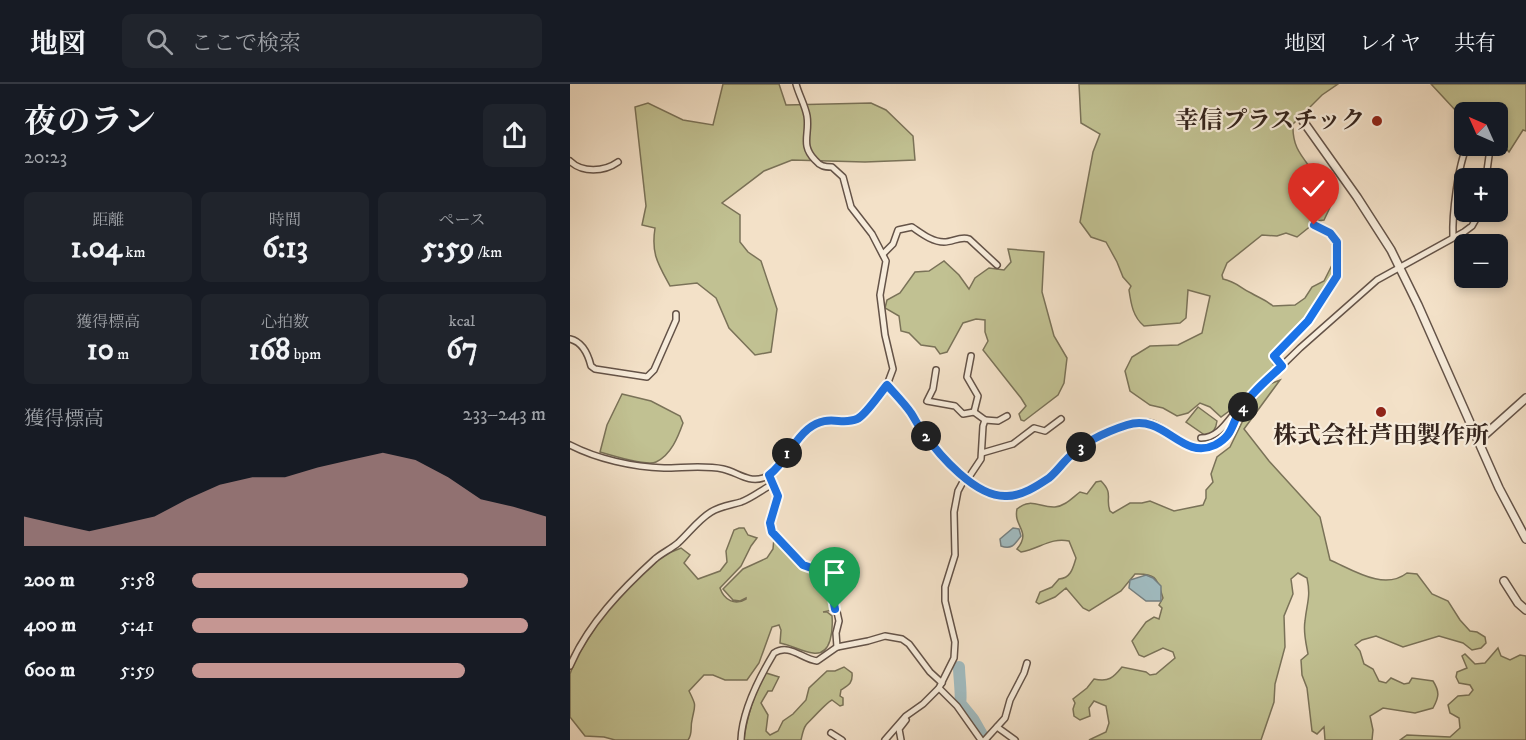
<!DOCTYPE html>
<html lang="ja">
<meta charset="utf-8">
<style>
body{margin:0;font-family:"IM FELL DW Pica","Noto Serif JP",serif;background:#20242c;color:#f1f3f6;height:100vh;display:flex;flex-direction:column;font-size:22px;white-space:nowrap}
*{box-sizing:border-box;margin:0}
p{font-size:20px;color:#9ea1a6}
.icon{flex:none;width:33px;height:33px;fill:none;stroke:currentColor;stroke-width:2;stroke-linecap:round;stroke-linejoin:round}
.map{position:relative;flex:1;overflow:hidden}
.drawer{display:flex;flex-direction:column;background:#171b24;width:570px}
.drawer>*{flex:none}
.needle{width:39px;rotate:315deg}
.controls{position:absolute;left:884px;top:18px;display:grid;gap:12px}
.controls a{display:grid;place-items:center;width:54px;height:54px;border-radius:9px;background:#171b24;box-shadow:0 3px 9px #0003;font-size:30px}
.pin{position:absolute;display:grid;place-items:center;width:51px;height:51px;color:#fff;margin:-62px -26px;border-radius:50% 50% 50% 0;rotate:-45deg;box-shadow:0 0 6px #0007}
.pin .icon{rotate:45deg}
.km{position:absolute;width:30px;height:30px;margin:-15px;border-radius:50%;background:#222;color:#fff;font-size:16px;line-height:30px;text-align:center}
.round{display:grid;place-items:center;flex:none;width:63px;height:63px;border-radius:9px;background:#20242c}
.headline{display:flex;align-items:center;justify-content:space-between;height:102px;padding:0 24px}
h1{font-size:33px;font-weight:700;line-height:45px}
.figures{display:grid;grid-template-columns:repeat(3,1fr);gap:9px;height:102px;padding:6px 24px}
.figures div{display:grid;align-content:center;border-radius:9px;background:#20242c;text-align:center}
.figures b{font-size:30px;font-weight:700}
.figures small{font-size:16px;font-weight:400}
.figures p{font-size:16px}
.chart{height:168px;padding:12px 24px}
.chart p{display:flex;justify-content:space-between}
.chart svg{width:100%;height:108px;margin-top:6px;fill:#c59692;opacity:.7}
ul{padding:0 24px;list-style:none;font-size:20px}
li{display:grid;grid-template-columns:96px 72px 1fr;align-items:center;height:45px}
li i{height:15px;border-radius:8px;background:#c59692}
header{display:flex;align-items:center;gap:36px;box-sizing:border-box;height:84px;padding:0 30px;background:#171b24;border-bottom:2px solid #363941}
header strong{font-size:28px}
nav{display:flex;gap:33px;margin-inline-start:auto;font-size:21px}
.search{width:420px;height:54px;background:#20242c;display:flex;align-items:center;gap:15px;box-sizing:border-box;padding:0 21px;border-radius:9px;color:#9ea1a6;font-size:22px}
main{display:flex;flex:1;min-height:0}
.map>svg:first-child{display:block}
.green{fill:#c1c192;stroke:#7a7258;stroke-width:1.5}
.water{fill:#a0bbc0;stroke:#757f7f;stroke-width:1.5}
.lines{fill:none;stroke-linecap:round;stroke-linejoin:round}
.river{stroke:#a0bbc0;stroke-width:12}
.minor-casing{stroke:#645348;stroke-width:8}
.tertiary-casing{stroke:#645348;stroke-width:10}
.minor{stroke:#f7ecdb;stroke-width:5}
.tertiary{stroke:#f7ecdb;stroke-width:7}
.route-casing{stroke:#fff;stroke-width:12}
.route{stroke:#1a73e8;stroke-width:8}
.poi-dot{fill:#8f2418;stroke:#f7ecdb;stroke-width:2}
.labels{text-anchor:middle;dominant-baseline:central;stroke-width:4.5;stroke-linejoin:round;paint-order:stroke}
.poi-label{font-size:24px;font-weight:bold;fill:#34241d;stroke:#f7ecdb;text-anchor:end}
</style>
<header>
<strong>地図</strong>
<div class="search"><svg class="icon" aria-label="search" viewBox="0 0 24 24"><circle cx="10" cy="10" r="6"/><path d="M15 15l6 6"/></svg>ここで検索</div>
<nav><a>地図</a><a>レイヤ</a><a>共有</a></nav>
</header>
<main>
<section class="drawer">
<div class="headline"><div><h1>夜のラン</h1><p>20:23</p></div><a class="round"><svg class="icon" aria-label="share" viewBox="0 0 24 24"><path d="M12 15V3M7 8l5-5 5 5M5 13v7h14v-7"/></svg></a></div>
<div class="figures">
<div><p>距離</p><b>1.04<small> km</small></b></div>
<div><p>時間</p><b>6:13</b></div>
<div><p>ペース</p><b>5:59<small> /km</small></b></div>
</div>
<div class="figures">
<div><p>獲得標高</p><b>10<small> m</small></b></div>
<div><p>心拍数</p><b>168<small> bpm</small></b></div>
<div><p>kcal</p><b>67</b></div>
</div>
<div class="chart"><p><span>獲得標高</span>233–243 m</p>
<svg viewBox="0 0 160 44" preserveAspectRatio="none"><path d="M0 44V32L10 35L20 38L30 35L40 32L50 25L60 19L70 16L80 16L90 12L100 9L110 6L120 9L130 16L140 25L150 28L160 32V44z"/></svg>
</div>
<ul>
<li><b>200 m</b>5:58<i style="width:78%"></i></li>
<li><b>400 m</b>5:41<i style="width:95%"></i></li>
<li><b>600 m</b>5:59<i style="width:77%"></i></li>
</ul>
</section>
<div class="map">
<svg width="956" height="656" viewBox="0 0 956 656">
<rect width="100%" height="100%" fill="#f3e1c8"/>
<filter id="stains"><feTurbulence type="fractalNoise" baseFrequency=".00333" numOctaves="4"/><feColorMatrix values="0 0 0 0 .2 0 0 0 0 .09 0 0 0 0 .02 0 0 0 .5 -.17"/></filter>
<radialGradient id="worn" r=".72"><stop offset=".6" stop-color="#630" stop-opacity="0"/><stop offset="1" stop-color="#630" stop-opacity=".3"/></radialGradient>
<g class="green">
<path d="M153 0H209L216 21 301 19 316 26 343 52 345 76 295 78 222 76 194 87 152 119 170 131V158L178 168 191 177 207 225 201 268 185 271 159 244 146 214 127 199 100 202C88 180 81 170 85 144L72 141 76 122 65 23 78 19 113 36 143 41Z"/>
<path d="M509 0H768L752 11 723 40C722 64 732 72 745 90 752 98 756 109 762 119L754 136 747 137 727 153 716 149 707 152 692 151 657 179 652 191 653 195C667 198 670 204 681 209 689 214 695 215 703 222L725 221 735 214 742 203 754 197 765 175 764 195 736 236 701 269 704 283 670 319 651 333 640 323 630 319 618 329 607 332 593 324 580 321 560 307 555 287 562 273 580 262 608 261 632 249 640 212 618 206 616 234 610 239 574 242C563 233 561 220 559 206L561 202 553 193 547 178 536 158 521 153 510 138 523 68 530 50 511 39Z"/>
<path d="M861 0H956V47L953 46 939 68C927 55 927 45 927 28H887Z"/>
<polygon points="438,165 474,168 472,208 484,252 497,274 494,299 488,311 454,337 451,336 449,330 456,322 451,314 413,266 418,257 415,248 415,236 406,235 393,239 377,268 370,270 365,263 351,261 339,249 331,247 329,232 315,224 317,216 330,209 345,188 359,187 374,177 389,191 399,205 405,194 419,184 434,186 441,178"/>
<path d="M710 296 674 345 699 377 750 433 760 476C783 486 814 507 837 489L847 490 862 510 878 517 890 536 900 547 907 548 915 553 916 559 911 564 902 566 893 559 869 552 833 563 806 552 792 556 785 561 790 567 794 580 803 585 809 597 816 599 821 594 834 600 839 599 842 594 863 597C870 608 869 613 863 624L845 629 813 624 800 632 803 646 802 656H755L754 643 747 650 742 647 737 604 732 591 731 576 738 570C736 559 733 548 735 537 737 518 741 513 737 494L728 489 721 495 723 510 714 532 715 563 705 600 704 618 691 656H519L536 648 539 639 536 622 524 617 519 624 520 632 510 636 504 632 503 625 505 619 503 615 517 604 524 595C539 598 543 594 552 583L576 588 580 591 586 590 605 574 603 568 593 564 574 573 569 571 562 557 576 538 584 533 589 535 592 524 589 521 593 514C587 496 588 489 565 490L551 507 519 527 513 524 496 504 485 513 469 520 466 518 470 508 482 503 489 495C501 494 503 484 506 474L499 457C481 453 469 465 451 468L447 465C462 447 443 443 447 425 461 413 470 424 485 423 495 422 502 414 510 408L517 410 526 398 531 397C544 410 535 414 540 427L543 429 560 419H572L580 417 604 427 633 421 636 414V406L643 398 641 390 647 373 660 363 680 322 697 301Z"/>
<path d="M52 310 81 317 110 332 113 339C108 353 101 371 86 378 78 382 40 371 30 368L37 341Z"/>
<path d="M628 323 647 337C646 345 643 349 636 352L616 338Z"/>
<path d="M169 444H174L178 451 187 454 181 462 171 482 150 504C154 516 165 522 176 515V514L170 517 163 516 153 505 173 485 197 474 203 465 204 454 234 484 252 491 258 497 263 526 253 528H257L262 532C263 545 262 572 243 569 233 568 221 561 210 559L211 546 209 541 202 543 189 579 177 596H155L143 591H134L119 607C127 623 125 620 122 636 120 644 123 649 118 656H45L34 653 15 652 0 633V590L6 574 30 536 56 505 94 471 111 464 120 471 114 479 128 495 150 487 157 478 156 467 164 446Z"/>
<polygon points="928,564 931,572 940,576 950,571 956,572 956,656 830,656 837,651 880,653 890,644 889,634 880,629 878,621 888,612 899,611 903,606 900,601 889,599 886,593 887,588 897,584 892,572 895,570 905,580 915,579"/>
<path d="M274 583 282 589C283 599 279 601 271 606L270 612 273 614V621L270 622 262 616C257 618 240 637 236 641 233 645 232 652 231 656H174C176 637 185 605 196 589L209 593 202 607H198L191 619 198 631 196 647 200 651 208 647 213 637 223 630 236 616 239 604 257 587H265Z"/>
</g>
<g class="water">
<path d="M443 444 449 445 451 452C445 460 442 466 431 462L430 455Z"/>
<polygon points="576,491 583,494 591,502 591,517 576,517 559,504 560,496"/>
</g>
<g class="lines">
<path class="river" d="M389 583C389 592 392 613 390 619L403 635 415 656"/>
<g class="minor-casing">
<g id="minor">
<path d="M226 0C229 11 235 21 237 32 240 50 230 61 245 76 250 82 254 83 262 83L273 93 281 123 302 150 316 177 310 211 315 251 323 285 317 301"/>
<path d="M0 77C12 89 34 88 48 78"/>
<polyline points="916,94 919,72 918,62"/>
<path d="M883 153C882 130 888 82 897 62"/>
<path d="M313 170 323 160 328 146 342 143C351 149 362 158 374 158 383 158 390 152 399 155L427 181"/>
<path d="M0 255C13 258 18 270 21 282L25 285 77 293 84 286 106 236V230"/>
<polyline points="401,272 397,293 408,312 404,328"/>
<polyline points="712,282 704,272 738,237 767,192 767,158 760,149 744,141"/>
<polyline points="366,286 363,305 357,317 385,322 393,330 404,328 415,336 413,342 411,375 397,396"/>
<polyline points="415,336 428,337 437,332"/>
<path d="M631 354C648 354 657 338 667 326H670"/>
<path d="M0 361C27 375 63 383 94 384 113 384 134 381 153 385 167 388 178 399 193 394 213 387 221 357 239 344 259 329 273 342 287 335 297 331 310 309 317 301 325 310 334 319 341 328 345 335 348 342 352 348 369 371 406 414 437 412 451 412 466 403 478 394 485 389 490 382 497 375 514 358 537 346 560 340 567 338 575 337 582 339 606 348 622 378 651 358 663 350 664 338 670 327 673 321 679 315 684 309L730 264 807 196 894 148 902 142 910 128"/>
<polyline points="412,369 443,360 464,344 475,347 491,335"/>
<polyline points="199,391 208,412 200,439 202,448 233,481 250,487 260,496 269,537 266,549 267,563"/>
<path d="M0 582C18 540 52 505 85 475 92 469 101 465 108 459 119 449 128 436 141 428 151 422 161 421 171 418 182 414 193 405 203 400"/>
<polyline points="369,604 387,622 411,656"/>
<polyline points="427,643 445,656"/>
<polyline points="261,649 272,656"/>
<path d="M171 656C172 627 189 594 204 569 219 559 232 575 247 577L267 563 298 557 315 552 332 555 339 560 360 588 372 599"/>
<polyline points="315,656 336,632 353,620 369,604 384,574 385,558 375,517 375,503 385,471 384,428 388,407 395,394"/>
<polyline points="331,656 329,645 336,636"/>
<polyline points="415,656 435,634 440,616 454,589 457,579"/>
</g>
</g>
<g class="tertiary-casing">
<g id="tertiary">
<polyline points="733,37 787,113 821,166 848,221 929,404 956,455"/>
<polyline points="908,357 956,314"/>
<polyline points="934,497 948,519 956,526"/>
</g>
</g>
<use href="#minor" class="minor"/>
<use href="#tertiary" class="tertiary"/>
</g>
<g class="lines">
<g class="route-casing">
<path id="route" d="M265 525 259 494 250 487 233 481 202 448 200 439 208 412 199 391C216 378 222 358 238 345 258 329 271 342 287 335 296 331 310 309 317 301 325 310 334 319 341 329 345 335 348 342 353 348 369 371 406 414 437 412 452 412 467 402 479 394 486 388 491 381 498 374 514 358 535 348 557 341 595 329 611 377 645 361 664 351 661 340 671 325 681 309 698 295 712 282L704 272 738 237 767 192V158L760 149 744 141"/>
</g>
<use href="#route" class="route"/>
</g>
<g class="poi-dot">
<circle cx="807" cy="37" r="6"/>
<circle cx="811" cy="328" r="6"/>
</g>
<g class="labels">
<g class="poi-label">
<text x="795" y="37">幸信プラスチック</text>
<text x="811" y="352" text-anchor="middle">株式会社芦田製作所</text>
</g>
</g>
<rect width="100%" height="100%" filter="url(#stains)"/>
<rect width="100%" height="100%" fill="url(#worn)"/>
</svg>
<div class="controls">
<a><svg class="needle" viewBox="-14 -14 28 28"><path d="M0-13l5 13h-10z" fill="#e53935"/><path d="M0 13l5-13h-10z" fill="#9ea1a6"/></svg></a>
<a>+</a>
<a>−</a>
</div>
<div class="pin" style="left:265px;top:525px;background:#1e9e55"><svg class="icon" aria-label="arrive" viewBox="0 0 24 24"><path d="M6 21V4h12l-3 4 3 4H6"/></svg></div>
<div class="pin" style="left:744px;top:141px;background:#d93025"><svg class="icon" aria-label="check" viewBox="0 0 24 24"><path d="M5 12l5 5 9-10"/></svg></div>
<b class="km" style="left:217px;top:369px">1</b>
<b class="km" style="left:356px;top:352px">2</b>
<b class="km" style="left:511px;top:363px">3</b>
<b class="km" style="left:673px;top:323px">4</b>
</div>
</main>
